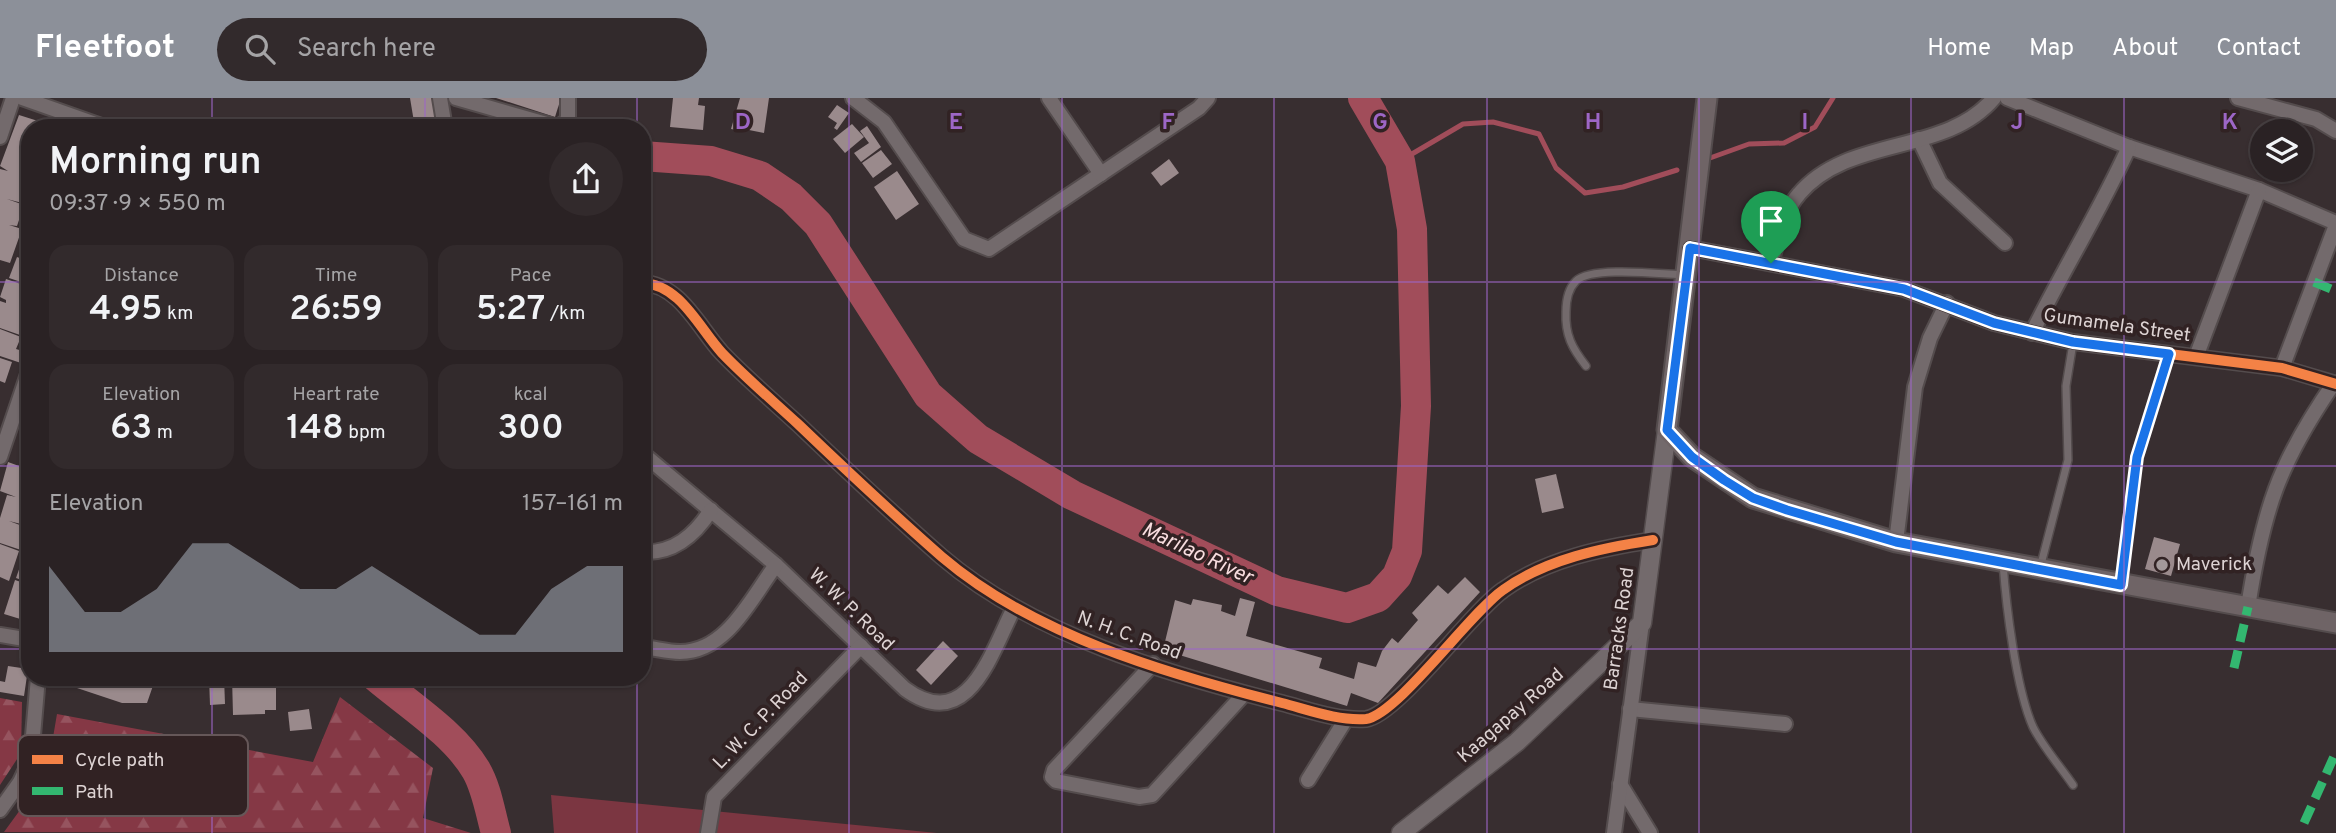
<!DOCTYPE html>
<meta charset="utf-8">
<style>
body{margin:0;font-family:Overpass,sans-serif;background:#322a2c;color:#f1f3f6;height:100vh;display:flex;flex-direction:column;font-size:26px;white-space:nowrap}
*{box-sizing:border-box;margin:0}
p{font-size:23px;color:#a5a4a6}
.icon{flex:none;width:38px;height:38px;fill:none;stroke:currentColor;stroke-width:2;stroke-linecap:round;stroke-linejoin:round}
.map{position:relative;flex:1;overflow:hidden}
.panel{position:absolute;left:21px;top:21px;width:630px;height:567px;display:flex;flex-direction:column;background:#2a2224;border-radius:28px;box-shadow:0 2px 5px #0004,0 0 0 2px #463f41}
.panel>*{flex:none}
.fabs{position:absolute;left:2250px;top:21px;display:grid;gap:14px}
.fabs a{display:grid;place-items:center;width:63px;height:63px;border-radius:50%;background:#2a2224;box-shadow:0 2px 5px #0004,0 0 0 2px #463f41;font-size:35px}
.pin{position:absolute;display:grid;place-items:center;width:60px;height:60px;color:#fff;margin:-72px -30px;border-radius:50% 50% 50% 0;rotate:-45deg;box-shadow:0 0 7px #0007}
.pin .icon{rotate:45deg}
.round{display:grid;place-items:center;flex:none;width:74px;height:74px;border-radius:37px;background:#322a2c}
.head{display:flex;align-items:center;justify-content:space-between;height:119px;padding:0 28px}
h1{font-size:38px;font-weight:600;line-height:52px}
.figures{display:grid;grid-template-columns:repeat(3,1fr);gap:10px;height:119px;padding:7px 28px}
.figures div{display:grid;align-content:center;border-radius:18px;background:#322a2c;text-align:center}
.figures b{font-size:35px;font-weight:600}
.figures small{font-size:19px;font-weight:400}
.figures p{font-size:19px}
.chart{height:196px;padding:14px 28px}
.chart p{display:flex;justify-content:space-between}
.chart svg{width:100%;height:126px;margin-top:7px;fill:#8c9099;opacity:.7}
header{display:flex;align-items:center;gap:42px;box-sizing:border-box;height:98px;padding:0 35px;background:#8c9099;color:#fff}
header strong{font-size:33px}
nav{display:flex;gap:38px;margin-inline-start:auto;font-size:24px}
.search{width:490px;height:63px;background:#322a2c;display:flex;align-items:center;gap:18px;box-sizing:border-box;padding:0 24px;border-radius:38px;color:#a5a4a6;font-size:26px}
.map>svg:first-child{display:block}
.grass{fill:#7b3641}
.forest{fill:url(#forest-firs)}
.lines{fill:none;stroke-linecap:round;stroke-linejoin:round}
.stream{stroke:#a14d5a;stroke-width:5}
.river{stroke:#a14d5a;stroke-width:30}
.building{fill:#9a8a8c}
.service-casing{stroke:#544c4d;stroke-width:10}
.minor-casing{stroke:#544c4d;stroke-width:18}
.tertiary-casing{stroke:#544c4d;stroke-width:21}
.secondary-casing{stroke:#544c4d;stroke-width:23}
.service{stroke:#736a6c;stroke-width:7}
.minor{stroke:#736a6c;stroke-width:14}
.tertiary{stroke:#736a6c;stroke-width:18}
.secondary{stroke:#6f6466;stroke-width:19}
.quiet{stroke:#33b770;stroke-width:9;stroke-dasharray:18 9;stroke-linecap:butt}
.cycleway-casing{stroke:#312223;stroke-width:15}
.cycleway{stroke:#f48246;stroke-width:10}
.route-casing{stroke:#fff;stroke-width:14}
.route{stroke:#1a73e8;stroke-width:9}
.grid{fill:none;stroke:#9d66c6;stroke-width:2;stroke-opacity:0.55}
.poi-dot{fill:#a3999a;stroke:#312223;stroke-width:2.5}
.labels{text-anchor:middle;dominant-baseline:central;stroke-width:7;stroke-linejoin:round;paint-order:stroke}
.street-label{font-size:19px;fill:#ddd3d3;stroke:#312223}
.poi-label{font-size:19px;fill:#ddd3d3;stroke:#312223;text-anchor:start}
.water-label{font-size:21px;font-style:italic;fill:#f8dddf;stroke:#312223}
.key{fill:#312223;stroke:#655758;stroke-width:2}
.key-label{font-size:19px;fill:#ddd3d3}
.grid-label{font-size:23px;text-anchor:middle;font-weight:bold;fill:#9d66c6;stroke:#312223;stroke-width:7;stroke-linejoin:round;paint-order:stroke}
</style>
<header>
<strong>Fleetfoot</strong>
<div class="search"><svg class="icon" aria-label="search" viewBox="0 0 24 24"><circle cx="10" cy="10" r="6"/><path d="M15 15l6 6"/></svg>Search here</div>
<nav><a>Home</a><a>Map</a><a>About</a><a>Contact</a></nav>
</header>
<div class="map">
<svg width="2336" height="735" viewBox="0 0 2336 735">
<defs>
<pattern id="forest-firs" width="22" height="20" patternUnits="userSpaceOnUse" patternTransform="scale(1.75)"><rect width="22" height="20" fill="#853845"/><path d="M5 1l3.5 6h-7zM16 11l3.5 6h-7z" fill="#96545f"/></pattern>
</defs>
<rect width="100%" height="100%" fill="#382e30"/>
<polygon class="grass" points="551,697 937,735 554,735"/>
<g class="forest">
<polygon points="340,599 433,670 423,720 471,735 4,734 47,675 57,616 313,664"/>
<polygon points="0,600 22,604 21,655 0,687"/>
</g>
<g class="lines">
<g class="stream">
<polyline points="1710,60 1749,46 1784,45 1815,29 1833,0"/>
<polyline points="1400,63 1463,26 1493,24 1539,36 1556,70 1585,95 1623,89 1677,72"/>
</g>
<g class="river">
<polyline points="642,58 711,63 760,78 791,99 818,126 928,297 978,341 1072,397 1277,493 1347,510 1378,499 1397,478 1407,453 1416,308 1412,131 1400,63 1363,0"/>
<path d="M376 579C409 607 454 635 476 672 487 691 490 714 496 735"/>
</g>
</g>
<g class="building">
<polygon points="410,0 435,0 439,30 415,30"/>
<polygon points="496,0 561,0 555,19"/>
<polygon points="673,0 699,0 698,7 705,8 703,32 670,29"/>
<polygon points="740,0 769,0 764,35 749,32 750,27 743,26 742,33 731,31"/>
<polygon points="837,7 849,15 837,32 834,30 837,25 828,19"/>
<polygon points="19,17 57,29 30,30 27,53 30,92 26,106 7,101 24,107 17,128 9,127 22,131 10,165 0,162 0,71 8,73 0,68"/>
<polygon points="852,26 864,39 845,55 833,41"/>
<polygon points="867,28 881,49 861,64 854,55 869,45 860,33"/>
<polygon points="881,52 892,66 873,80 862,65"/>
<polygon points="1169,61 1179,75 1161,88 1151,75"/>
<polygon points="897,73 919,106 896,122 874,89"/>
<polygon points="17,159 30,164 30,187 9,180"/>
<polygon points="6,181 30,189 30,213 26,219 30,220 30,235 21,232 20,237 0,230 0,203 6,205 6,202 0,199"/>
<polygon points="0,231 21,239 16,251 26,254 21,265 0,258"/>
<polygon points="0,260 12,264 5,285 0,283"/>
<polygon points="8,364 30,372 30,421 27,420 25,427 9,423 28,430 21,452 0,445 0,420 7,397 16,399 0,393"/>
<polygon points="1556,376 1564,410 1542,415 1535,381"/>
<polygon points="2154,439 2180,446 2171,478 2145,471"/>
<polygon points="29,443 30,443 30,485 16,480"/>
<polygon points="0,446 19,453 9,483 0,479"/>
<polygon points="1465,479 1480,494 1378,605 1351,595 1347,608 1163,552 1175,502 1191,507 1193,501 1222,507 1221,513 1235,518 1240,500 1255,504 1246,538 1322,560 1319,570 1354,581 1358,564 1376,569 1382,553 1392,540 1398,545 1418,522 1412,515 1438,487 1448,496"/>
<polygon points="15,482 30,487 30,524 4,516"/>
<polygon points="943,543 958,558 931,587 916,572"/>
<polygon points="8,568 28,571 24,598 0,594 0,583 5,584"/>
<polygon points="60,579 156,579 147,605 122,605 59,584"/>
<polygon points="209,579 224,579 225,606 210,607"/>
<polygon points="232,579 265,579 265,588 276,588 276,612 265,612 265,616 233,617"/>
<polygon points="309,611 312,631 290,633 288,614"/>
</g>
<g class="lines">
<g class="service-casing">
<g id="service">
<path d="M1586 268C1572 250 1565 237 1566 214 1566 204 1568 191 1576 183 1591 168 1660 176 1683 177"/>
<path d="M2003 465C2006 507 2016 591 2033 629 2043 649 2060 668 2073 687"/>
<polyline points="2040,470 2068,362 2066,288 2073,245"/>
<polyline points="2121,483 2137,359 2169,256"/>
</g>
</g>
<g class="minor-casing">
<g id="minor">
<polyline points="22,0 107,30"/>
<polyline points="440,0 445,30"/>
<polyline points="456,0 557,29"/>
<polyline points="853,0 884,24 964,141 989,151 1199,10 1208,0"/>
<polyline points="1049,0 1101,76"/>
<polyline points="2007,0 2129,49 2259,92 2336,125"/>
<polyline points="2238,0 2316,21 2336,33"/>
<polyline points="557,30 568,22 568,0"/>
<polyline points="0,39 13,0"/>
<polyline points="1919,41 1940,85 2005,145"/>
<polyline points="1690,150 1904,191 1994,225 2073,244 2282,270 2336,286"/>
<path d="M1771 165C1778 142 1783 114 1799 96 1849 37 1945 58 1994 0"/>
<path d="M642 185C680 186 699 230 722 255 746 280 773 303 798 326 845 371 893 416 942 459 1033 537 1167 576 1282 605 1309 612 1338 623 1366 621 1397 617 1471 514 1503 492 1546 461 1602 450 1653 442"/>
<path d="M2032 235C2063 172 2100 113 2129 49"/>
<polyline points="2196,259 2259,92"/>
<polyline points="2282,270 2336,127"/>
<path d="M642 355 776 467 905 591C968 637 991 555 1014 510"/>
<polyline points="0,359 30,270"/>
<polyline points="1896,444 1915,289 1930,240 1947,205"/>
<path d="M642 454C674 456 695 437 711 412"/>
<path d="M2248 509C2263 413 2278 366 2334 285"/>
<polyline points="0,537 30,542"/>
<path d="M642 549C654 550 668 554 680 554 727 554 751 500 776 467"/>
<polyline points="1153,566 1054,672 1052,679 1056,683 1139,699 1152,697 1244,596"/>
<polyline points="1630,611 1785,626"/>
<polyline points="1308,682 1346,621"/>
<polyline points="1620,686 1650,735"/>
<polyline points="0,712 20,684 31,661 38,579"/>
<polyline points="708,735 714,699 861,548"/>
<polyline points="1614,735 1642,525"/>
</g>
</g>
<g class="tertiary-casing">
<polyline id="tertiary" points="1401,735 1517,644 1642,525 1667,332"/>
</g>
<g class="secondary-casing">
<polyline id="secondary" points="1707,0 1667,332 1692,359 1753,400 1896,444 2336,525"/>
</g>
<use href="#service" class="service"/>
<use href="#minor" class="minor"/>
<use href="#tertiary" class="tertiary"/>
<use href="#secondary" class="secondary"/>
<g class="quiet">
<polyline points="2314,184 2336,193"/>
<polyline points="2234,570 2248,509"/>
<polyline points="2304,725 2336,654"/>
</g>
<g class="cycleway-casing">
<g id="cycleway">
<polyline points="1690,150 1904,191 1994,225 2073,244 2282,270 2336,286"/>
<path d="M642 185C680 186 699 230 722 255 746 280 773 303 798 326 845 371 893 416 942 459 1033 537 1167 576 1282 605 1309 612 1338 623 1366 621 1397 617 1471 514 1503 492 1546 461 1602 450 1653 442"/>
</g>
</g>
<use href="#cycleway" class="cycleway"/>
</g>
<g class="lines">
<g class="route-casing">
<polygon id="route" points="1690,150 1904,191 1994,225 2073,244 2169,256 2137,359 2121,487 1896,444 1787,412 1753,400 1724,382 1692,359 1667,332"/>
</g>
<use href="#route" class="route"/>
</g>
<path class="grid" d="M212 0V30M425 0V30M637 0V30M849 0V735M1062 0V735M1274 0V735M1487 0V735M1699 0V735M1911 0V735M2124 0V735M0 184H30M642 184H2336M0 368H30M642 368H2336M0 551H30M642 551H2336M212 579V735M425 579V735M637 579V735"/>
<circle class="poi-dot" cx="2162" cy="467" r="7"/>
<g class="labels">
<g class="street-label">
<text transform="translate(2117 228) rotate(8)">Gumamela Street</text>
<text transform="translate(851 512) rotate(44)">W. W. P. Road</text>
<text transform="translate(1620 531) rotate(-82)">Barracks Road</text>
<text transform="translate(1129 538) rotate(20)">N. H. C. Road</text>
<text transform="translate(1511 618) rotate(-41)">Kaagapay Road</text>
<text transform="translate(761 623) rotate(-46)">L. W. C. P. Road</text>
</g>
<g class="poi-label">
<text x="2176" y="467">Maverick</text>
</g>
<g class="water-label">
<text transform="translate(1197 456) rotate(25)">Marilao River</text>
</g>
</g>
<rect x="18" y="637" width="230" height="81" rx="10" class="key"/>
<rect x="32" y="657" width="31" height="9" fill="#f48246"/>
<rect x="32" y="689" width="31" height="8" fill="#33b770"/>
<g class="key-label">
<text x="75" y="668">Cycle path</text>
<text x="75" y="700">Path</text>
</g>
<g class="grid-label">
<text x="743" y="31">D</text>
<text x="956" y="31">E</text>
<text x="1168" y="31">F</text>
<text x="1380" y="31">G</text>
<text x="1593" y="31">H</text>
<text x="1805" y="31">I</text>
<text x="2017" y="31">J</text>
<text x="2230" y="31">K</text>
</g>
</svg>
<div class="fabs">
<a><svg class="icon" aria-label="layers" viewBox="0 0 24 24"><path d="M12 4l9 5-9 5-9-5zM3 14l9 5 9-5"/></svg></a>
</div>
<div class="pin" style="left:1771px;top:165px;background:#1e9e55"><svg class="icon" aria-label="arrive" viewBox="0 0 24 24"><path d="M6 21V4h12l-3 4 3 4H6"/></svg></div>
<section class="panel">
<div class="head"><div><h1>Morning run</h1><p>09:37 · 9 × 550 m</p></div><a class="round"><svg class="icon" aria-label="share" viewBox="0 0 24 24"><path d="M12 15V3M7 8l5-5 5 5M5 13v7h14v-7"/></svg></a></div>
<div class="figures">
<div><p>Distance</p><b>4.95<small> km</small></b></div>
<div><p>Time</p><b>26:59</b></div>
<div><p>Pace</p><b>5:27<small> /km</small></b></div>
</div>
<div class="figures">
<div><p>Elevation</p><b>63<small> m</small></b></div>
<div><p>Heart rate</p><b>148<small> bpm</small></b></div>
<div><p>kcal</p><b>300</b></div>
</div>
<div class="chart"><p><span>Elevation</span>157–161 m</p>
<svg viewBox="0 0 160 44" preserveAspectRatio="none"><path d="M0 44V14L10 30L20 30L30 22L40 6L50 6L60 14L70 22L80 22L90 14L100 22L110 30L120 38L130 38L140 22L150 14L160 14V44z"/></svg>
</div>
</section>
</div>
